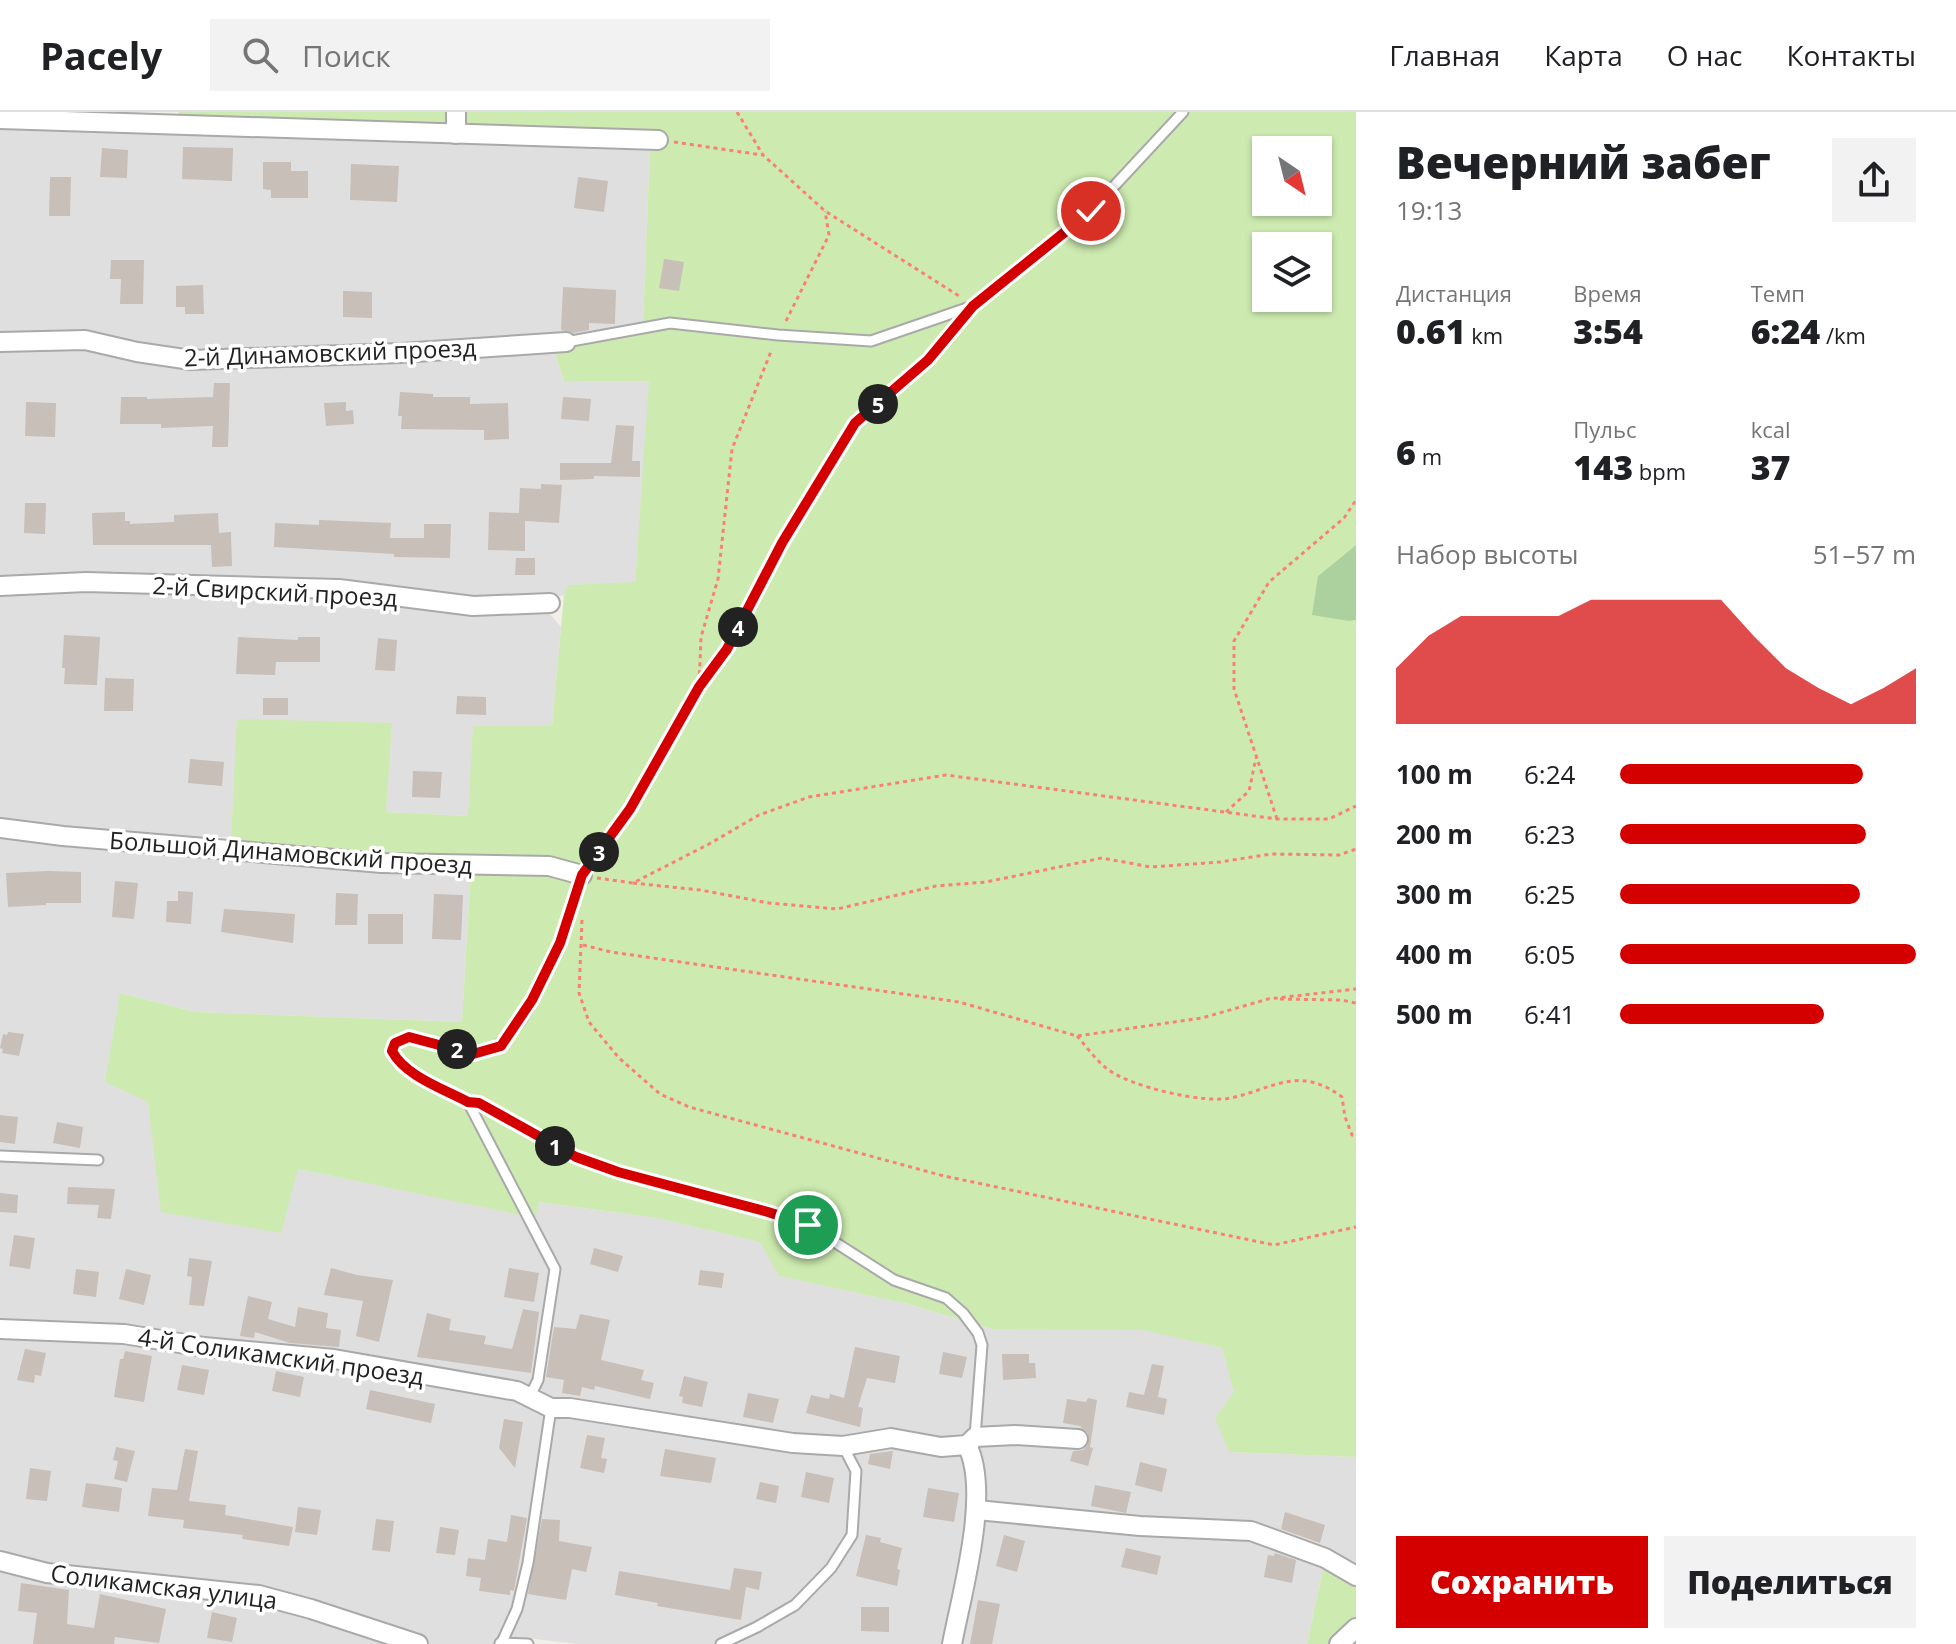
<!DOCTYPE html>
<html lang="ru">
<meta charset="utf-8">
<style>
body{margin:0;font-family:"Open Sans",sans-serif;background:#f2f2f2;color:#202124;height:100vh;display:flex;flex-direction:column;font-size:30px;white-space:nowrap}
*{box-sizing:border-box;margin:0}
p{font-size:26px;color:#757577}
.icon{flex:none;width:44px;height:44px;fill:none;stroke:currentColor;stroke-width:2;stroke-linecap:round;stroke-linejoin:round}
.map{position:relative;flex:1;overflow:hidden}
.details{display:flex;flex-direction:column;background:#fff;width:600px}
.details>*{flex:none}
.needle{width:52px;rotate:145deg}
.tools{position:absolute;left:1252px;top:24px;display:grid;gap:16px}
.tools a{display:grid;place-items:center;width:80px;height:80px;border-radius:0px;background:#fff;box-shadow:0 2px 6px #0004;font-size:40px}
.pin{position:absolute;display:grid;place-items:center;width:68px;height:68px;color:#fff;margin:-34px;border:4px solid #fff;border-radius:50%;box-shadow:0 2px 8px #0007}
.km{position:absolute;width:40px;height:40px;margin:-20px;border-radius:50%;background:#222;color:#fff;font-size:22px;line-height:40px;text-align:center}
.round{display:grid;place-items:center;flex:none;width:84px;height:84px;border-radius:0px;background:#f2f2f2}
.headline{display:flex;align-items:center;justify-content:space-between;height:136px;padding:0 40px}
h1{font-size:44px;font-weight:800;line-height:60px}
.metrics{display:grid;grid-template-columns:repeat(3,1fr);gap:12px;height:136px;padding:8px 40px}
.metrics div{display:grid;align-content:center}
.metrics b{font-size:34px;font-weight:800}
.metrics small{font-size:22px;font-weight:400}
.metrics p{font-size:22px}
.chart{height:224px;padding:16px 40px}
.chart p{display:flex;justify-content:space-between}
.chart svg{width:100%;height:144px;margin-top:8px;fill:#d40000;opacity:.7}
.primary-button{display:flex;gap:16px;margin-top:auto;padding:16px 40px}
.primary-button a{flex:1;height:92px;border-radius:0px;background:#d40000;color:#fff;font-size:32px;font-weight:800;line-height:92px;text-align:center}
.primary-button a+a{background:#f2f2f2;color:#202124}
ul{padding:0 40px;list-style:none;font-size:26px}
li{display:grid;grid-template-columns:128px 96px 1fr;align-items:center;height:60px}
li i{height:20px;border-radius:10px;background:#d40000}
header{display:flex;align-items:center;gap:48px;box-sizing:border-box;height:112px;padding:0 40px;background:#fff;border-bottom:2px solid #e0e0e0}
header strong{font-size:38px}
nav{display:flex;gap:44px;margin-inline-start:auto;font-size:28px}
.search{width:560px;height:72px;background:#f2f2f2;display:flex;align-items:center;gap:20px;box-sizing:border-box;padding:0 28px;border-radius:0px;color:#757577;font-size:30px}
main{display:flex;flex:1;min-height:0}
.map>svg:first-child{display:block}
.residential{fill:#e0dfdf}
.grass{fill:#cdebb0;fill-rule:evenodd}
.forest{fill:#add19e}
.building{fill:#c7bfb8}
.lines{fill:none;stroke-linecap:round;stroke-linejoin:round}
.lane-casing{stroke:#a9a9a9;stroke-width:13}
.street-casing{stroke:#a9a9a9;stroke-width:22}
.path{stroke:#fa8072;stroke-width:3;stroke-dasharray:4 4;stroke-linecap:butt}
.lane{stroke:#fff;stroke-width:9}
.street{stroke:#fff;stroke-width:18}
.route-casing{stroke:#fff;stroke-width:16}
.route{stroke:#d40000;stroke-width:10}
.labels{text-anchor:middle;dominant-baseline:central;stroke-width:7;stroke-linejoin:round;paint-order:stroke}
.street-label{font-size:24px;fill:#222;stroke:#fff}
</style>
<header>
<strong>Pacely</strong>
<div class="search"><svg class="icon" aria-label="search" viewBox="0 0 24 24"><circle cx="10" cy="10" r="6"/><path d="M15 15l6 6"/></svg>Поиск</div>
<nav><a>Главная</a><a>Карта</a><a>О нас</a><a>Контакты</a></nav>
</header>
<main>
<div class="map">
<svg width="1356" height="1532" viewBox="0 0 1356 1532">
<rect width="100%" height="100%" fill="#f2efe9"/>
<g class="residential">
<polygon points="0,12 650,37 643,213 561,225 190,244 0,225"/>
<polygon points="81,234 136,250 192,252 554,237 564,270 650,269 635,471 569,473 564,483 545,487 473,489 0,470 0,237"/>
<polygon points="88,475 337,483 472,502 549,501 561,515 552,615 468,704 386,700 238,607 231,725 164,725 0,711 0,480"/>
<polygon points="0,722 471,756 462,910 196,900 120,881 298,1057 534,1105 539,1090 657,1106 761,1130 780,1164 908,1192 992,1217 1143,1217 1222,1236 1235,1280 1229,1340 1356,1345 1356,1461 1323,1457 1307,1532 957,1532 982,1388 980,1337 966,1327 845,1328 794,1325 554,1289 531,1275 410,1256 0,1211"/>
<polygon points="0,1224 125,1226 339,1251 529,1289 544,1299 891,1332 965,1341 972,1401 948,1532 579,1532 517,1525 499,1532 429,1532 367,1509 79,1459 0,1443"/>
<polygon points="0,1455 256,1489 393,1532 0,1532"/>
</g>
<g class="grass">
<path d="M179 0H1356V433L1318 464 1349 509 1356 508V1345L1229 1340 1215 1306 1234 1280 1222 1236 1143 1218 992 1217 908 1192 779 1164 760 1130 657 1106 539 1090 535 1106 298 1057 281 1121 161 1100 148 990 105 970 120 881 196 900 462 910 471 756 227 744 231 725 237 607 392 611 386 700 468 704 473 614H552L564 483 568 473 635 470 649 269 564 270 554 237 561 225 643 212 650 37 183 17 178 3ZM1266 38H1318V90H1266ZM1266 134H1318V186H1266Z"/>
<polygon points="1323,1457 1356,1461 1356,1532 1307,1532"/>
</g>
<polygon class="forest" points="1356,433 1356,508 1349,509 1312,503 1318,464"/>
<g class="building">
<polygon points="183,35 233,36 232,69 182,67"/>
<polygon points="102,36 128,38 127,66 100,65"/>
<polygon points="263,50 291,50 291,59 308,59 308,86 271,86 271,78 263,77"/>
<polygon points="351,52 399,54 397,90 350,88"/>
<polygon points="50,65 71,65 70,104 49,104"/>
<polygon points="578,65 608,69 604,100 574,96"/>
<polygon points="664,147 684,150 679,179 659,176"/>
<polygon points="111,148 144,148 143,192 120,192 121,167 110,167"/>
<polygon points="203,173 204,202 185,202 185,195 176,195 176,174"/>
<polygon points="563,175 616,178 615,212 589,211 589,218 573,221 561,218"/>
<polygon points="343,179 372,180 372,206 343,205"/>
<polygon points="214,271 230,271 228,335 212,335 213,314 161,316 161,312 120,312 121,285 147,285 147,287 213,285"/>
<polygon points="400,280 433,282 433,285 470,285 470,292 508,291 509,327 484,328 484,318 401,317 402,304 398,304"/>
<polygon points="563,285 591,287 589,309 561,307"/>
<polygon points="26,290 56,291 55,325 25,324"/>
<polygon points="346,290 346,299 353,298 354,312 326,314 324,291"/>
<polygon points="616,313 634,314 632,349 640,349 640,365 594,364 594,367 560,368 560,351 611,351"/>
<polygon points="541,372 562,373 559,411 525,409 525,439 488,438 489,400 519,401 520,376 541,377"/>
<polygon points="25,391 46,391 45,422 24,421"/>
<polygon points="125,400 125,409 130,409 130,412 174,410 174,403 218,401 219,421 231,420 232,454 212,455 211,433 93,433 92,401"/>
<polygon points="319,408 391,411 390,426 424,426 424,412 451,412 450,446 394,445 394,442 274,435 275,411 319,413"/>
<polygon points="516,446 535,446 535,463 515,463"/>
<polygon points="64,523 100,525 97,573 64,572 65,556 62,556"/>
<polygon points="238,525 298,528 298,525 320,525 320,550 276,550 275,563 236,562"/>
<polygon points="378,526 397,528 395,559 375,558"/>
<polygon points="105,566 134,567 133,599 104,599"/>
<polygon points="457,584 486,585 486,603 456,602"/>
<rect x="263" y="586" width="25" height="17"/>
<polygon points="190,647 224,650 222,674 188,671"/>
<polygon points="413,659 442,660 440,686 412,685"/>
<polygon points="48,759 81,760 81,791 46,791 46,793 8,795 6,761"/>
<polygon points="115,769 138,771 134,807 112,805"/>
<polygon points="178,779 193,780 191,812 166,810 167,789 178,789"/>
<polygon points="336,781 358,782 357,813 335,813"/>
<polygon points="434,782 463,783 461,828 432,827"/>
<polygon points="224,797 295,802 293,831 221,820"/>
<rect x="368" y="802" width="35" height="30"/>
<polygon points="8,920 24,922 19,944 2,941 3,937 0,936 3,922 7,923"/>
<polygon points="0,1003 18,1005 15,1032 0,1030"/>
<polygon points="57,1010 83,1015 80,1036 53,1031"/>
<polygon points="68,1075 115,1077 111,1107 97,1106 99,1093 67,1092"/>
<polygon points="0,1081 18,1083 17,1101 0,1100"/>
<polygon points="14,1123 35,1126 30,1157 9,1154"/>
<polygon points="594,1136 623,1144 618,1160 590,1152"/>
<polygon points="189,1146 212,1149 204,1194 189,1193 192,1165 187,1164"/>
<polygon points="331,1156 357,1163 393,1168 379,1230 356,1224 363,1189 324,1183"/>
<polygon points="509,1156 539,1161 534,1190 504,1185"/>
<polygon points="76,1157 99,1160 96,1185 73,1182"/>
<polygon points="126,1157 151,1163 144,1193 119,1187"/>
<polygon points="700,1158 724,1161 722,1176 698,1173"/>
<polygon points="248,1184 272,1190 268,1207 295,1215 298,1195 328,1201 326,1216 341,1218 339,1235 290,1231 255,1220 254,1226 240,1224"/>
<polygon points="523,1197 539,1200 531,1261 417,1245 427,1201 451,1207 449,1218 486,1224 484,1232 512,1237"/>
<polygon points="580,1202 610,1208 601,1248 644,1258 641,1268 654,1271 650,1287 595,1274 594,1278 582,1275 580,1284 562,1281 564,1268 546,1265 554,1215 576,1217"/>
<polygon points="855,1235 900,1244 895,1271 867,1266 858,1295 863,1296 860,1315 806,1301 811,1283 829,1287 830,1282 844,1286"/>
<polygon points="25,1237 46,1241 41,1264 35,1263 34,1271 17,1268"/>
<polygon points="125,1239 152,1244 144,1290 114,1285 120,1247 123,1247"/>
<polygon points="943,1240 967,1245 962,1266 939,1262"/>
<polygon points="1002,1242 1029,1242 1029,1251 1035,1251 1036,1266 1003,1268"/>
<polygon points="1152,1252 1164,1254 1158,1285 1167,1287 1164,1303 1126,1295 1129,1280 1144,1283"/>
<polygon points="182,1253 209,1258 204,1283 177,1278"/>
<polygon points="276,1259 304,1265 300,1285 272,1279"/>
<polygon points="684,1264 708,1270 702,1295 682,1291 683,1285 679,1284"/>
<polygon points="370,1278 435,1292 431,1311 366,1297"/>
<polygon points="748,1281 779,1287 773,1311 743,1305"/>
<polygon points="1088,1286 1097,1288 1090,1335 1093,1336 1088,1354 1070,1349 1073,1339 1083,1338 1088,1333 1088,1321 1080,1314 1063,1311 1067,1287 1086,1290"/>
<polygon points="504,1307 523,1310 515,1356 499,1336"/>
<polygon points="587,1323 605,1326 601,1346 607,1347 604,1361 580,1356"/>
<polygon points="116,1335 135,1339 127,1370 114,1367 118,1349 113,1348"/>
<polygon points="185,1337 198,1339 189,1389 226,1393 225,1403 293,1415 289,1434 242,1427 243,1423 183,1416 184,1408 148,1404 152,1376 177,1378"/>
<polygon points="665,1337 716,1346 711,1371 660,1364"/>
<polygon points="893,1339 890,1357 868,1352 870,1342"/>
<polygon points="1140,1350 1167,1357 1162,1380 1135,1373"/>
<polygon points="30,1356 51,1359 47,1389 26,1387"/>
<polygon points="806,1360 834,1366 829,1391 801,1385"/>
<polygon points="760,1370 779,1374 776,1391 756,1387"/>
<polygon points="86,1371 122,1376 119,1400 82,1395"/>
<polygon points="1095,1373 1131,1380 1126,1401 1091,1394"/>
<polygon points="928,1376 959,1381 954,1410 923,1405"/>
<polygon points="298,1395 321,1398 317,1423 295,1420"/>
<polygon points="1285,1400 1325,1413 1320,1431 1281,1417"/>
<polygon points="511,1403 527,1406 514,1479 510,1478 510,1483 479,1479 481,1466 466,1464 468,1446 485,1448 488,1427 507,1430"/>
<polygon points="376,1407 394,1409 390,1440 372,1438"/>
<polygon points="542,1407 560,1408 559,1429 592,1435 586,1460 572,1457 566,1488 528,1482"/>
<polygon points="440,1415 459,1418 455,1443 436,1441"/>
<polygon points="866,1423 881,1426 880,1430 902,1436 897,1457 900,1458 897,1474 856,1464"/>
<polygon points="1004,1423 1025,1429 1017,1460 996,1454"/>
<polygon points="1126,1436 1161,1444 1157,1463 1121,1455"/>
<polygon points="1275,1441 1296,1448 1292,1471 1264,1465 1268,1443 1274,1444"/>
<polygon points="734,1456 762,1460 759,1478 746,1475 741,1508 657,1494 658,1491 615,1483 619,1459 730,1478"/>
<polygon points="21,1471 69,1478 67,1512 94,1516 100,1482 166,1497 159,1531 115,1525 114,1532 33,1532 37,1501 18,1499"/>
<polygon points="978,1488 1000,1492 992,1532 970,1532"/>
<polygon points="861,1495 889,1495 889,1520 861,1519"/>
<polygon points="212,1500 237,1506 232,1530 207,1526"/>
</g>
<g class="lines">
<g class="lane-casing">
<g id="lane">
<polyline points="566,230 670,211 778,223 871,229 973,194 1091,99 1183,0"/>
<polyline points="468,990 479,991 576,1045 618,1060 768,1100 808,1113 894,1168 946,1186 963,1201 978,1221 982,1233 975,1325"/>
<polyline points="0,1044 98,1048"/>
<path d="M530 1284 538 1268 555 1157 468 990 407 957 397 949 392 939 395 931 409 925C425 928 461 943 475 942 529 939 567 808 582 763"/>
<polyline points="502,1530 517,1497 528,1451 551,1296"/>
<polyline points="500,1531 528,1532"/>
<polyline points="721,1532 757,1515 795,1493 831,1456 852,1423 856,1359 843,1334"/>
</g>
</g>
<g class="street-casing">
<g id="street">
<polyline points="0,7 658,28"/>
<polyline points="456,22 456,0"/>
<polyline points="0,230 85,228 137,240 191,248 401,241 566,230"/>
<polyline points="0,474 86,470 339,477 473,494 550,491"/>
<polyline points="0,716 63,724 382,751 549,754 582,763"/>
<polyline points="0,1217 124,1222 204,1235 334,1247 517,1279 551,1296 570,1296 793,1331 843,1334 891,1326 941,1335 967,1333 975,1325 1015,1323 1078,1327"/>
<polyline points="977,1398 1140,1414 1251,1419 1325,1446 1356,1464"/>
<polyline points="0,1449 47,1461 259,1483 311,1497 418,1532"/>
<path d="M952 1532C962 1480 991 1380 967 1333"/>
<polyline points="1339,1532 1356,1516"/>
</g>
</g>
<g class="path">
<polyline points="737,0 763,43 825,99 959,184"/>
<polyline points="674,30 762,43"/>
<polyline points="786,209 829,123 825,99"/>
<polyline points="701,573 727,537 782,431 855,311 928,248 956,214"/>
<polyline points="1226,700 1249,679 1256,646"/>
<polyline points="1277,707 1234,577 1234,529 1269,470 1344,406 1356,388"/>
<polyline points="593,748 630,697 699,575 701,525 718,467 732,337 772,237"/>
<polyline points="597,766 633,771 709,732 759,703 809,685 946,663 1277,707 1329,707 1356,694"/>
<polyline points="633,771 700,778 769,791 837,797 936,774 986,770 1102,746 1151,755 1220,750 1271,742 1339,743 1356,737"/>
<polyline points="582,808 579,881 589,910 619,946 660,982 689,995 944,1064 1274,1133 1356,1115"/>
<polyline points="583,833 611,840 959,890 1077,924 1202,906 1268,887 1356,877"/>
<polyline points="1280,887 1341,888 1356,891"/>
<path d="M1077 924C1086 934 1095 947 1106 956 1127 974 1204 992 1231 986 1275 976 1299 953 1342 985L1345 1005 1352 1023 1356 1025"/>
</g>
<use href="#lane" class="lane"/>
<use href="#street" class="street"/>
</g>
<g class="lines">
<g class="route-casing">
<path id="route" d="M808 1113 768 1100 618 1060 576 1045 479 991 468 990C444 977 405 964 392 939L395 931 409 925 473 942 501 934 532 888 560 831 582 763 630 697 699 575 727 537 782 431 855 311 928 248 973 194 1091 99"/>
</g>
<use href="#route" class="route"/>
</g>
<g class="labels">
<g class="street-label">
<text transform="translate(330 240) rotate(-2)">2-й Динамовский проезд</text>
<text transform="translate(275 479) rotate(3)">2-й Свирский проезд</text>
<text transform="translate(291 740) rotate(4)">Большой Динамовский проезд</text>
<text transform="translate(281 1244) rotate(8)">4-й Соликамский проезд</text>
<text transform="translate(164 1474) rotate(7)">Соликамская улица</text>
</g>
</g>
</svg>
<div class="tools">
<a><svg class="needle" viewBox="-14 -14 28 28"><path d="M0-13l5 13h-10z" fill="#e53935"/><path d="M0 13l5-13h-10z" fill="#757577"/></svg></a>
<a><svg class="icon" aria-label="layers" viewBox="0 0 24 24"><path d="M12 4l9 5-9 5-9-5zM3 14l9 5 9-5"/></svg></a>
</div>
<div class="pin" style="left:808px;top:1113px;background:#1e9e55"><svg class="icon" aria-label="arrive" viewBox="0 0 24 24"><path d="M6 21V4h12l-3 4 3 4H6"/></svg></div>
<div class="pin" style="left:1091px;top:99px;background:#d93025"><svg class="icon" aria-label="check" viewBox="0 0 24 24"><path d="M5 12l5 5 9-10"/></svg></div>
<b class="km" style="left:555px;top:1034px">1</b>
<b class="km" style="left:457px;top:937px">2</b>
<b class="km" style="left:599px;top:740px">3</b>
<b class="km" style="left:738px;top:515px">4</b>
<b class="km" style="left:878px;top:292px">5</b>
</div>
<section class="details">
<div class="headline"><div><h1>Вечерний забег</h1><p>19:13</p></div><a class="round"><svg class="icon" aria-label="share" viewBox="0 0 24 24"><path d="M12 15V3M7 8l5-5 5 5M5 13v7h14v-7"/></svg></a></div>
<div class="metrics">
<div><p>Дистанция</p><b>0.61<small> km</small></b></div>
<div><p>Время</p><b>3:54</b></div>
<div><p>Темп</p><b>6:24<small> /km</small></b></div>
</div>
<div class="metrics">
<div><b>6<small> m</small></b></div>
<div><p>Пульс</p><b>143<small> bpm</small></b></div>
<div><p>kcal</p><b>37</b></div>
</div>
<div class="chart"><p><span>Набор высоты</span>51–57 m</p>
<svg viewBox="0 0 160 44" preserveAspectRatio="none"><path d="M0 44V27L10 17L20 11L30 11L40 11L50 11L60 6L70 6L80 6L90 6L100 6L110 17L120 27L130 33L140 38L150 33L160 27V44z"/></svg>
</div>
<ul>
<li><b>100 m</b>6:24<i style="width:82%"></i></li>
<li><b>200 m</b>6:23<i style="width:83%"></i></li>
<li><b>300 m</b>6:25<i style="width:81%"></i></li>
<li><b>400 m</b>6:05<i style="width:100%"></i></li>
<li><b>500 m</b>6:41<i style="width:69%"></i></li>
</ul>
<div class="primary-button"><a>Сохранить</a><a>Поделиться</a></div>
</section>
</main>
